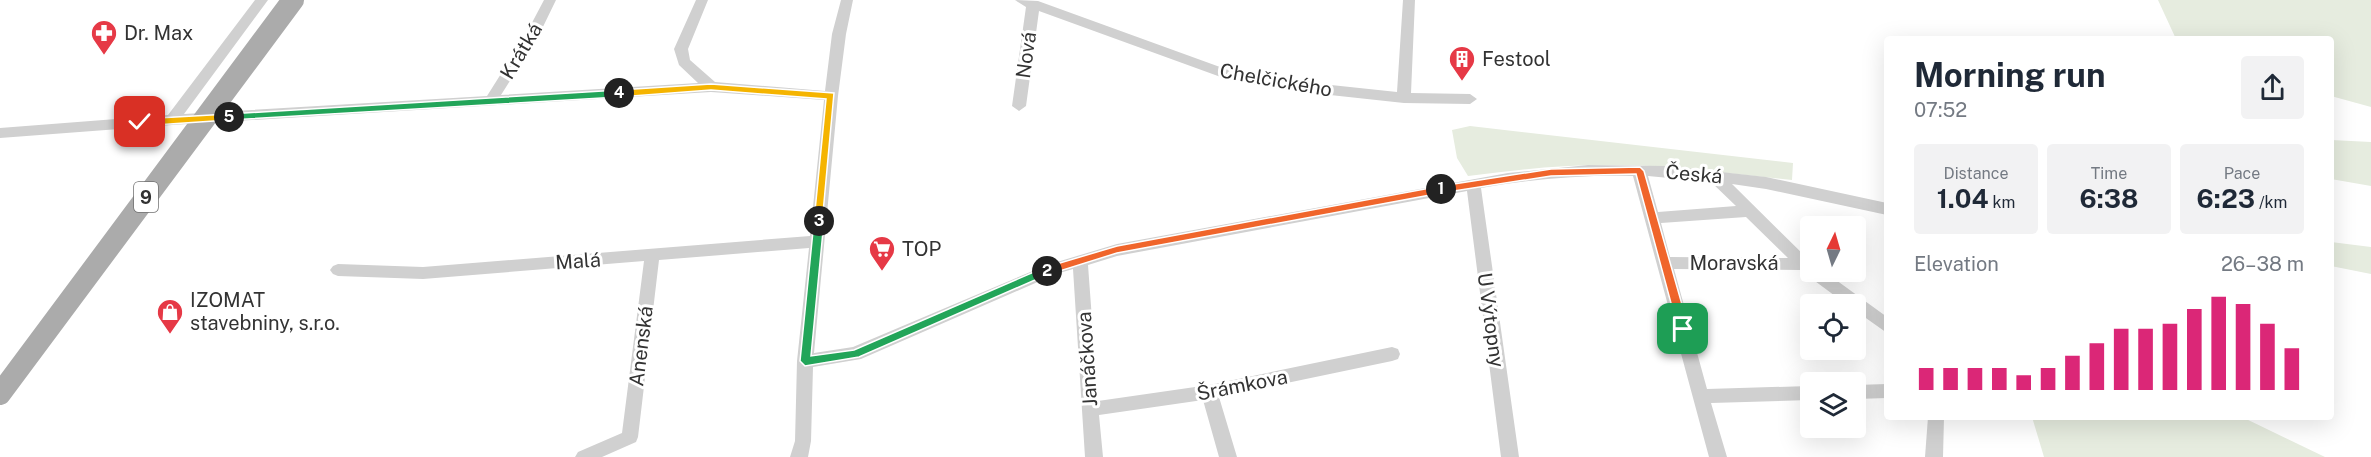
<!DOCTYPE html>
<meta charset="utf-8">
<style>
body{margin:0;font-family:"Public Sans",sans-serif;background:#f2f2f3;color:#1f2937;height:100vh;display:flex;flex-direction:column;font-size:22px;white-space:nowrap}
*{box-sizing:border-box;margin:0}
p{font-size:20px;color:#747a83}
.icon{flex:none;width:33px;height:33px;fill:none;stroke:currentColor;stroke-width:2;stroke-linecap:round;stroke-linejoin:round}
.map{position:relative;flex:1;overflow:hidden}
.side{position:absolute;left:1884px;top:36px;width:450px;height:384px;display:flex;flex-direction:column;background:#fff;border-radius:6px;box-shadow:0 6px 24px #0002}
.side>*{flex:none}
.needle{width:39px;rotate:5deg}
.fabs{position:absolute;left:1800px;top:216px;display:grid;gap:12px}
.fabs a{display:grid;place-items:center;width:66px;height:66px;border-radius:6px;background:#fff;box-shadow:0 6px 24px #0002;font-size:30px}
.pin{position:absolute;display:grid;place-items:center;width:51px;height:51px;color:#fff;margin:-26px;border-radius:12px;box-shadow:0 3px 9px #0006}
.km{position:absolute;width:30px;height:30px;margin:-15px;border-radius:50%;background:#222;color:#fff;font-size:16px;line-height:30px;text-align:center}
.round{display:grid;place-items:center;flex:none;width:63px;height:63px;border-radius:6px;background:#f2f2f3}
.overview{display:flex;align-items:center;justify-content:space-between;height:102px;padding:0 30px}
h1{font-size:33px;font-weight:700;line-height:45px}
.metrics{display:grid;grid-template-columns:repeat(3,1fr);gap:9px;height:102px;padding:6px 30px}
.metrics div{display:grid;align-content:center;border-radius:6px;background:#f2f2f3;text-align:center}
.metrics b{font-size:26px;font-weight:700}
.metrics small{font-size:16px;font-weight:400}
.metrics p{font-size:16px}
.chart{height:168px;padding:12px 30px}
.chart p{display:flex;justify-content:space-between}
.chart svg{width:100%;height:108px;margin-top:6px;stroke:#db2777;stroke-width:6}
.map>svg:first-child{display:block}
.green{fill:#e6ecdf}
.lines{fill:none;stroke-linecap:round;stroke-linejoin:round}
.street{fill:#d0d0d0;fill-rule:evenodd}
.primary-bridge{stroke:#ababab;stroke-width:22}
.split-1{fill:#f0652b;stroke:#fff;stroke-width:1.5}
.split-2{fill:#f0652b;stroke:#fff;stroke-width:1.5}
.split-3{fill:#22a559;stroke:#fff;stroke-width:1.5}
.split-4{fill:#f5b400;stroke:#fff;stroke-width:1.5}
.split-5{fill:#22a559;stroke:#fff;stroke-width:1.5}
.split-6{fill:#f5b400;stroke:#fff;stroke-width:1.5}
.labels{text-anchor:middle;dominant-baseline:central;stroke-width:6;stroke-linejoin:round;paint-order:stroke}
.shield{fill:#fff;stroke:#707070;stroke-width:1.5}
.shield-label{font-size:18px;font-weight:bold;fill:#333}
.poi-label{font-size:20px;fill:#333;stroke:#fff;text-anchor:start}
.street-label{font-size:20px;fill:#333;stroke:#fff}
</style>
<div class="map">
<svg width="2371" height="457" viewBox="0 0 2371 457">
<rect width="100%" height="100%" fill="#fff"/>
<g class="green">
<polygon points="2158,0 2371,0 2371,107 2331,96 2331,39 2176,39"/>
<path d="M1470 126 1793 163 1792 180C1730 174 1667 164 1605 165 1559 165 1513 170 1468 176L1457 158 1452 130Z"/>
<polygon points="2331,140 2371,142 2371,186 2331,179"/>
<polygon points="2331,242 2371,247 2371,274 2331,266"/>
<polygon points="2032,417 2242,417 2325,457 2044,457"/>
</g>
<g class="lines">
<g class="street">
<path d="M255 0H268L184 114 487 96 526 34 544 0H556L539 35 501 95 698 83 679 65 674 49 696 0H708L688 49 690 60 715 82 825 91 832 34 841 0H853L846 34 838 96 814 353 853 347 1047 265 1117 244 1508 173 1588 165 1667 166 1766 177 1887 203V215L1766 189 1732 184 1810 261V272H1825L1887 317V333L1856 311V304H1846L1800 270 1674 269 1707 389 1810 386V400L1711 403 1727 457H1709L1633 176C1582 175 1531 179 1481 188L1519 457H1501L1467 191 1117 256 1088 265 1098 401 1209 385 1392 347 1398 349 1400 354 1398 359 1392 361 1219 397 1237 457H1219L1203 400 1099 415 1103 457H1085L1073 269 1056 274 861 359 813 367 811 441 808 457H790L795 441 797 361 809 248 659 260 638 437 636 442 602 457H575L578 452 622 433 644 261 423 279 338 276 333 274 330 270 333 266 338 264 423 267 810 236 824 100 711 92 172 125 0 138V128L168 115ZM1648 176 1711 182 1736 206 1658 212ZM1746 217 1788 258 1670 257 1661 223Z"/>
<polygon points="1015,0 1038,1 1231,71 1284,80 1397,92 1403,0 1415,0 1411,93 1470,94 1477,99 1470,104 1404,103 1284,90 1229,80 1039,11 1026,106 1019,111 1012,106 1026,7"/>
<polygon points="1887,384 1887,398 1856,399 1856,385"/>
<polygon points="1928,417 1944,417 1943,457 1925,457"/>
</g>
<polyline class="primary-bridge" points="0,394 293,0"/>
</g>
<polygon class="split-1" points="1640,167 1644,171 1689,329 1683,334 1678,329 1636,174 1551,176 1441,193 1436,189 1441,186 1551,169"/>
<polygon class="split-2" points="1441,186 1446,189 1441,193 1117,253 1047,275 1042,271 1043,268 1117,246"/>
<polygon class="split-3" points="819,217 824,221 811,356 854,350 1043,268 1047,267 1052,271 1051,273 859,357 805,366 800,361 814,221"/>
<polygon class="split-4" points="711,84 834,93 822,224 819,225 814,221 826,99 711,90 619,97 615,93 619,90"/>
<polygon class="split-5" points="619,90 624,93 619,97 229,120 225,117 229,114"/>
<polygon class="split-6" points="229,114 234,117 229,120 140,126 135,122 140,119"/>
<defs>
<g id="pharmacy-pin" transform="scale(1.35)"><path d="M0 17L-7.5 6A9.5 9.5 0 1 1 7.5 6Z" fill="#e63946" stroke="#fff"/><path d="M-2-6h4v4h4v4h-4v4h-4v-4h-4v-4h4Z" fill="#fff"/></g>
<g id="building-pin" transform="scale(1.35)"><path d="M0 17L-7.5 6A9.5 9.5 0 1 1 7.5 6Z" fill="#e63946" stroke="#fff"/><path d="M-4-6H4V6H1V3H-1V6H-4ZM-2.5-4.3h1.7v1.8h-1.7ZM.8-4.3h1.7v1.8H.8ZM-2.5-1h1.7V.8h-1.7ZM.8-1h1.7V.8H.8Z" fill="#fff"/></g>
<g id="supermarket-pin" transform="scale(1.35)"><path d="M0 17L-7.5 6A9.5 9.5 0 1 1 7.5 6Z" fill="#e63946" stroke="#fff"/><path d="M-6-5.5h2.5l.6 2H6L4.5 2H-2.5L-4.4-4H-6ZM-1.5 3.2a1.3 1.3 0 1 0 .1 0ZM3 3.2a1.3 1.3 0 1 0 .1 0Z" fill="#fff"/></g>
<g id="shop-pin" transform="scale(1.35)"><path d="M0 17L-7.5 6A9.5 9.5 0 1 1 7.5 6Z" fill="#e63946" stroke="#fff"/><path d="M-5-2.5h2.3a2.7 3.5 0 0 1 5.4 0H5L5.5 6h-11ZM-1.5-2.5h3a1.5 2.3 0 0 0-3 0Z" fill="#fff"/></g>
</defs>
<g fill-rule="evenodd">
<use href="#pharmacy-pin" x="104" y="33"/>
<use href="#building-pin" x="1462" y="59"/>
<use href="#supermarket-pin" x="882" y="249"/>
<use href="#shop-pin" x="170" y="312"/>
</g>
<g class="labels">
<rect class="shield" x="134" y="182" width="24" height="30" rx="4.5"/>
<g class="shield-label">
<text x="146" y="197">9</text>
</g>
<g class="poi-label">
<text x="124" y="33">Dr. Max</text>
<text x="1482" y="59">Festool</text>
<text x="902" y="249">TOP</text>
<text x="190" y="300">IZOMAT<tspan x="190" dy="23">stavebniny, s.r.o.</tspan></text>
</g>
<g class="street-label">
<text transform="translate(521 51) rotate(-59)">Krátká</text>
<text transform="translate(1026 55) rotate(-82)">Nová</text>
<text transform="translate(1276 80) rotate(10)">Chelčického</text>
<text transform="translate(1694 174) rotate(5)">Česká</text>
<text transform="translate(578 261) rotate(-4)">Malá</text>
<text x="1734" y="263">Moravská</text>
<text transform="translate(1491 320) rotate(82)">U Výtopny</text>
<text transform="translate(641 346) rotate(-83)">Anenská</text>
<text transform="translate(1087 359) rotate(-94)">Janáčkova</text>
<text transform="translate(1242 385) rotate(-11)">Šrámkova</text>
</g>
</g>
</svg>
<div class="fabs">
<a><svg class="needle" viewBox="-14 -14 28 28"><path d="M0-13l5 13h-10z" fill="#e53935"/><path d="M0 13l5-13h-10z" fill="#747a83"/></svg></a>
<a><svg class="icon" aria-label="locate" viewBox="0 0 24 24"><circle cx="12" cy="12" r="6"/><path d="M12 2v4M12 18v4M2 12h4M18 12h4"/></svg></a>
<a><svg class="icon" aria-label="layers" viewBox="0 0 24 24"><path d="M12 4l9 5-9 5-9-5zM3 14l9 5 9-5"/></svg></a>
</div>
<div class="pin" style="left:1683px;top:329px;background:#1e9e55"><svg class="icon" aria-label="arrive" viewBox="0 0 24 24"><path d="M6 21V4h12l-3 4 3 4H6"/></svg></div>
<div class="pin" style="left:140px;top:122px;background:#d93025"><svg class="icon" aria-label="check" viewBox="0 0 24 24"><path d="M5 12l5 5 9-10"/></svg></div>
<b class="km" style="left:1441px;top:189px">1</b>
<b class="km" style="left:1047px;top:271px">2</b>
<b class="km" style="left:819px;top:221px">3</b>
<b class="km" style="left:619px;top:93px">4</b>
<b class="km" style="left:229px;top:117px">5</b>
<section class="side">
<div class="overview"><div><h1>Morning run</h1><p>07:52</p></div><a class="round"><svg class="icon" aria-label="share" viewBox="0 0 24 24"><path d="M12 15V3M7 8l5-5 5 5M5 13v7h14v-7"/></svg></a></div>
<div class="metrics">
<div><p>Distance</p><b>1.04<small> km</small></b></div>
<div><p>Time</p><b>6:38</b></div>
<div><p>Pace</p><b>6:23<small> /km</small></b></div>
</div>
<div class="chart"><p><span>Elevation</span>26–38 m</p>
<svg viewBox="0 0 160 44" preserveAspectRatio="none"><path d="M5 44V35M15 44V35M25 44V35M35 44V35M45 44V38M55 44V35M65 44V30M75 44V25M85 44V19M95 44V19M105 44V17M115 44V11M125 44V6M135 44V9M145 44V17M155 44V27"/></svg>
</div>
</section>
</div>
